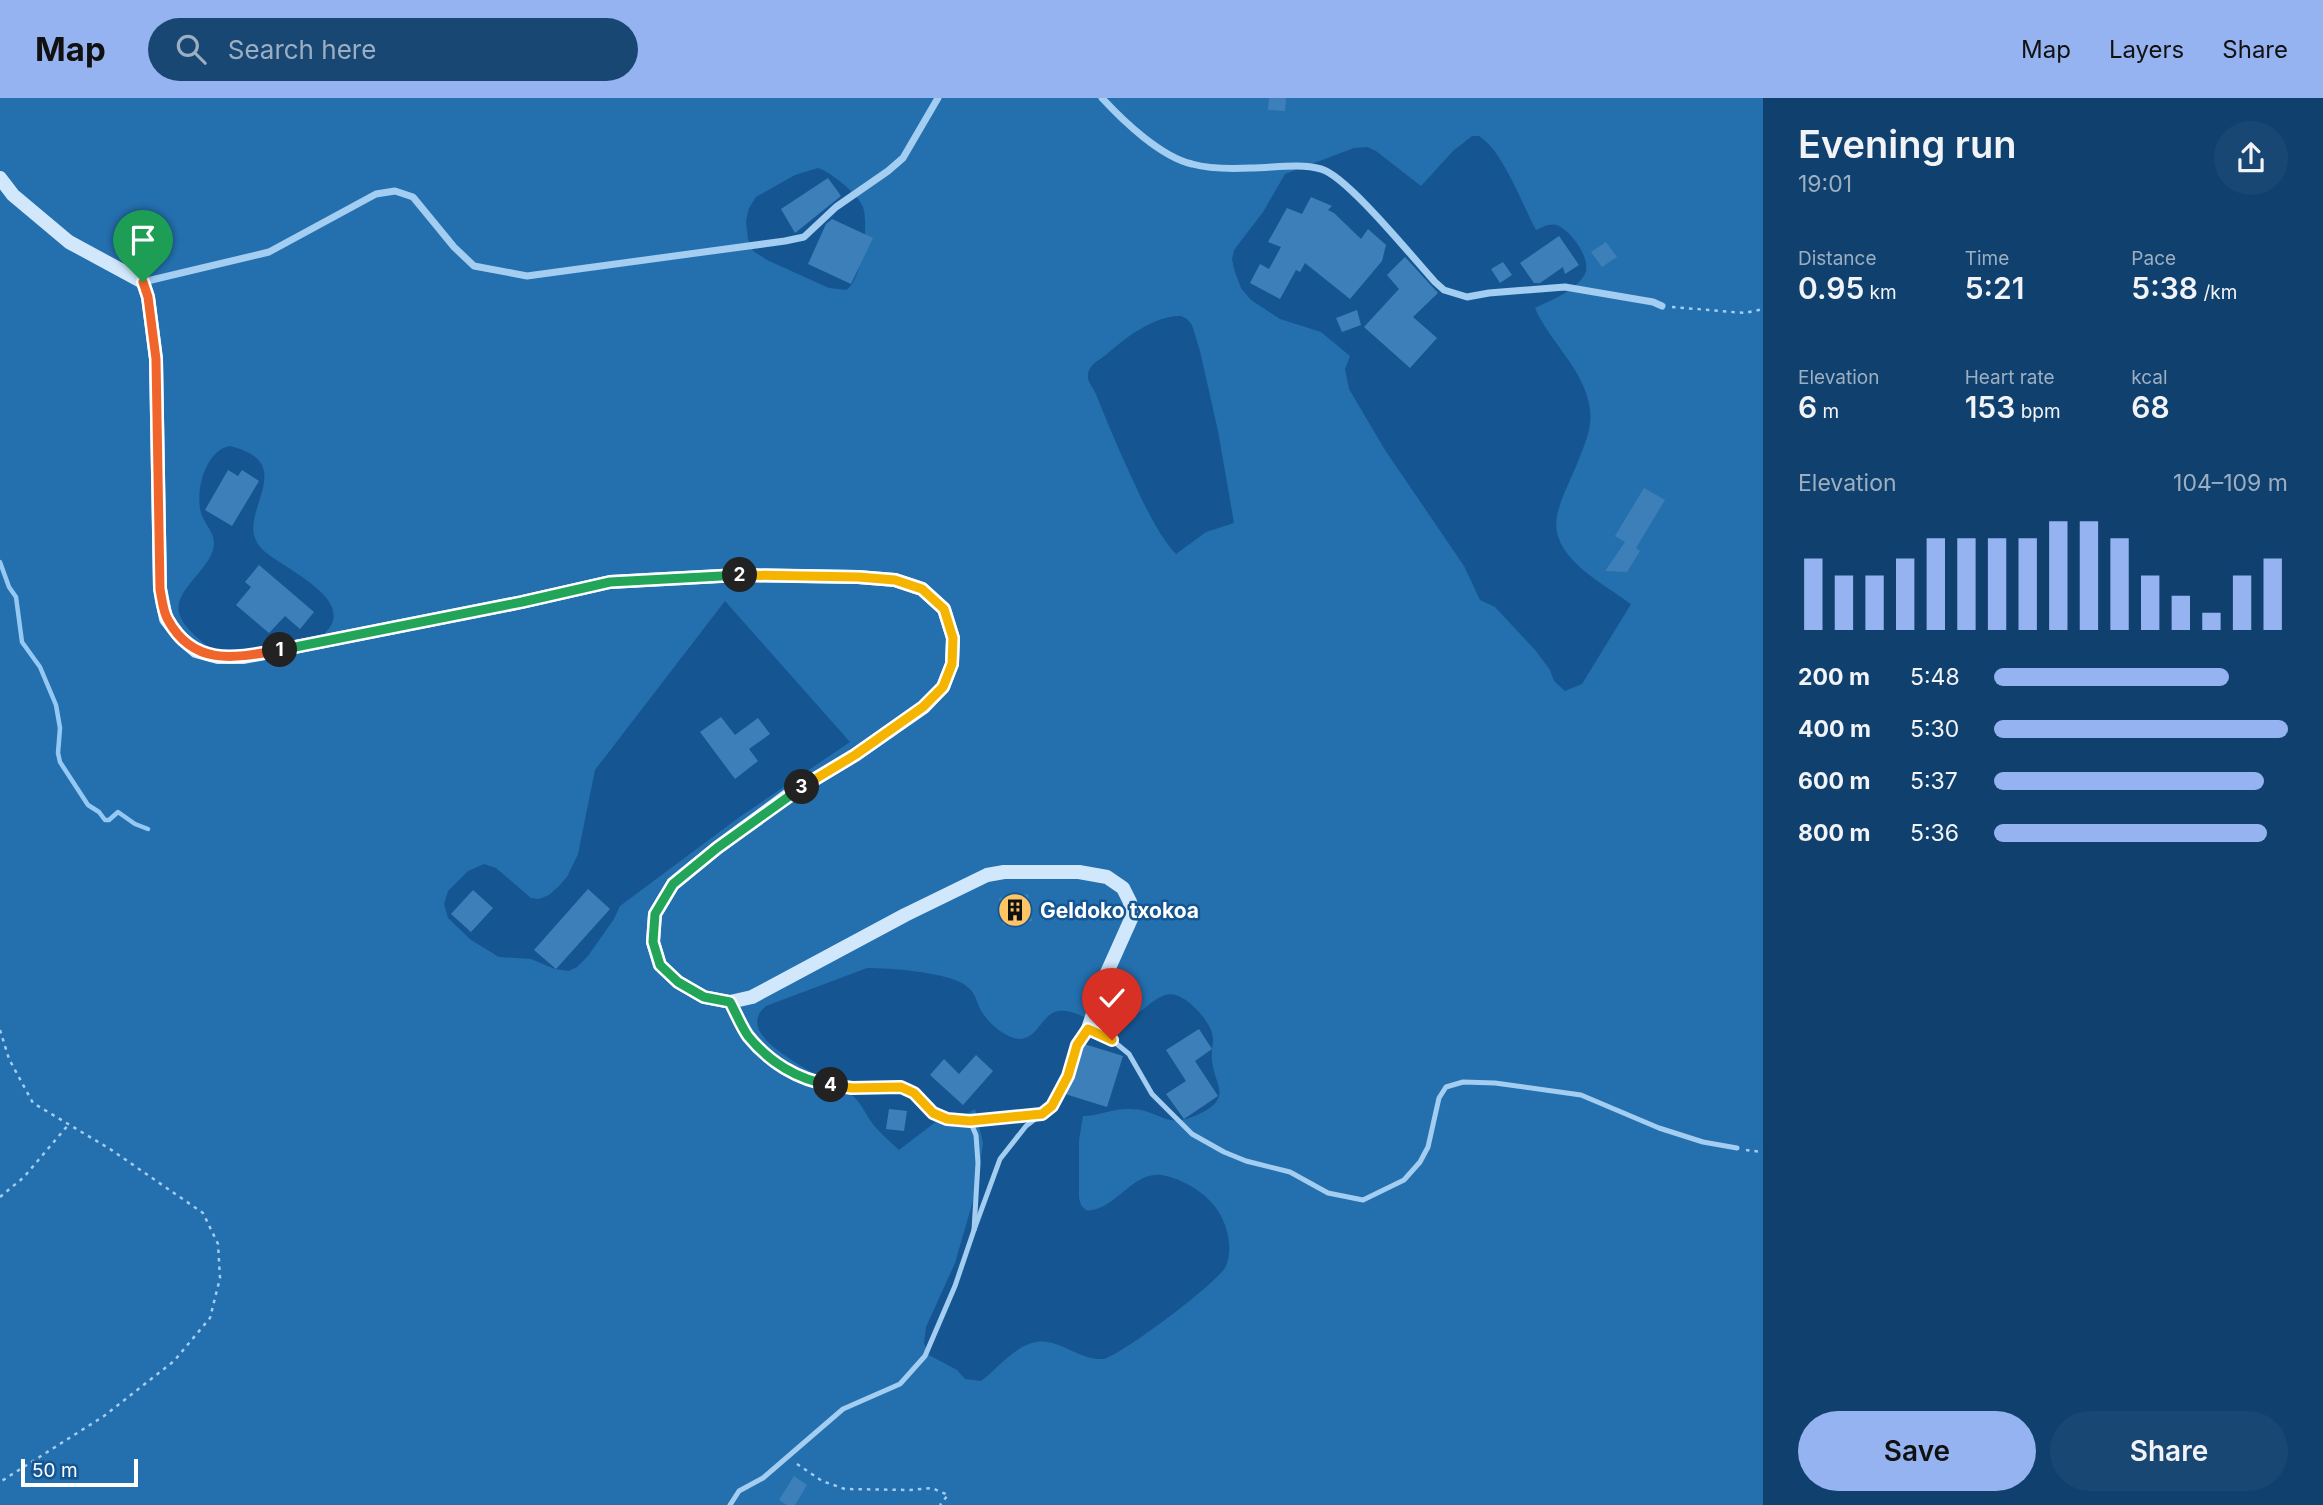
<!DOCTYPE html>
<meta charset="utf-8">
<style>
body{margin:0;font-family:Inter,sans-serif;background:#194773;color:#f1f3f6;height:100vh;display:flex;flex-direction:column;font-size:26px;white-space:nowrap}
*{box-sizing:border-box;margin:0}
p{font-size:23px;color:#9cafc2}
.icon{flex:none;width:38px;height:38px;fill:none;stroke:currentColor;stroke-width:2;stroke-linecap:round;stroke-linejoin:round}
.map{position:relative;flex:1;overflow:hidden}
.panel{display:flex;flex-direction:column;background:#10406e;width:560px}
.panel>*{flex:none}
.scale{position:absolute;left:21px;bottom:18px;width:117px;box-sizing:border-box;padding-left:7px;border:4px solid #fff;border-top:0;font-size:19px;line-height:24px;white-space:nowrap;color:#fff;-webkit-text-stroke:5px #155692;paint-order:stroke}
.pin{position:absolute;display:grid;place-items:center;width:60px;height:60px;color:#fff;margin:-72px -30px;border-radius:50% 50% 50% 0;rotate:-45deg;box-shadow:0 0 7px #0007}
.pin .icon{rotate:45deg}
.km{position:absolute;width:35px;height:35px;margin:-18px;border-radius:50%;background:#222;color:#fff;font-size:19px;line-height:35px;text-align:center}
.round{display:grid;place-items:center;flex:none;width:74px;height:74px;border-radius:37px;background:#194773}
.summary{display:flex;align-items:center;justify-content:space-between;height:119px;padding:0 35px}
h1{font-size:38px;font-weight:600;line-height:52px}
.stats{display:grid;grid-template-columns:repeat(3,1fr);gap:10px;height:119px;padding:7px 35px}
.stats div{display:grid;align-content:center}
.stats b{font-size:30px;font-weight:600}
.stats small{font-size:19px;font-weight:400}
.stats p{font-size:19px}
.chart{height:196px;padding:14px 35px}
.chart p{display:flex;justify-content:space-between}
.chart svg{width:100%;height:126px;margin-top:7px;stroke:#95b2f1;stroke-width:6}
.action{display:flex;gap:14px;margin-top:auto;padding:14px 35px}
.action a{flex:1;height:80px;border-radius:42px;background:#95b2f1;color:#111;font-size:28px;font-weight:600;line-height:80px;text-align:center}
.action a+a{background:#194773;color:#f1f3f6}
ul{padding:0 35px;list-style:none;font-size:23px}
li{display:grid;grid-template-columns:112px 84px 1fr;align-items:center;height:52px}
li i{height:18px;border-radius:9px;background:#95b2f1}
header{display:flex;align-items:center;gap:42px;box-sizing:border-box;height:98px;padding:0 35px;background:#95b2f1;color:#111}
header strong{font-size:33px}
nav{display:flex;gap:38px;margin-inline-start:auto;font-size:24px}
.search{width:490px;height:63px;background:#194773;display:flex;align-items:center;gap:18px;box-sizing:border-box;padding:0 24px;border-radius:38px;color:#9cafc2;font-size:26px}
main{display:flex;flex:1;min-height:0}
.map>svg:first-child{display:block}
.green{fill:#246fae;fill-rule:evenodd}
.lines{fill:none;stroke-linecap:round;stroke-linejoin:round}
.stream{stroke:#95c9f4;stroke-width:4.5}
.building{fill:#3d80b9}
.path{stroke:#a3cdf1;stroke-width:2.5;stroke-dasharray:3.5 5;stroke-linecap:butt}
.lane{stroke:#a3cdf1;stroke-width:5}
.street{stroke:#a3cdf1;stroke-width:7}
.secondary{stroke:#d1e7fb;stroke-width:14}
.split-1-casing{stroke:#fff;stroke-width:14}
.split-2-casing{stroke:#fff;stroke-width:14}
.split-3-casing{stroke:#fff;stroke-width:14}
.split-4-casing{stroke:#fff;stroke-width:14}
.split-5-casing{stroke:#fff;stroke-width:14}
.split-1{stroke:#f0652b;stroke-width:9}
.split-2{stroke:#22a559;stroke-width:9}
.split-3{stroke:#f5b400;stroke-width:9}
.split-4{stroke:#22a559;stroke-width:9}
.split-5{stroke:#f5b400;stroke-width:9}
.labels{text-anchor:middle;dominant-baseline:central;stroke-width:5;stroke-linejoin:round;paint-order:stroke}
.poi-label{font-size:21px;font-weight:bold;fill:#fff;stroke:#155692;text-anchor:start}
</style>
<header>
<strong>Map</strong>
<div class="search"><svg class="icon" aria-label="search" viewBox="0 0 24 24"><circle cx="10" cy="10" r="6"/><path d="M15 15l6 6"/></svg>Search here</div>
<nav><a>Map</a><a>Layers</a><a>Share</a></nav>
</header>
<main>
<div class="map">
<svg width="1763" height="1407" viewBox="0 0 1763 1407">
<rect width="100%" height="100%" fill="#155692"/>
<path class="green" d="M0 0H1763V1407H0ZM1472 38H1479C1503 53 1522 106 1536 132 1543 129 1549 125 1557 127 1571 133 1592 161 1585 176 1576 193 1551 202 1535 210 1550 245 1586 273 1590 312 1592 328 1586 344 1580 358 1573 378 1561 398 1557 418 1549 459 1603 485 1631 506L1582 586 1565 593 1554 583 1550 572 1536 553 1495 509 1480 502 1464 468 1385 352 1349 291 1345 271 1350 258 1321 234 1280 221 1251 202 1241 190 1234 171 1232 161 1234 152 1263 114 1285 76 1354 50 1367 49 1376 53 1421 88 1453 53ZM818 70C831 74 859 97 863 109 869 126 862 183 846 192L829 190 767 162 753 153 748 141 746 123 749 110 756 99 795 77ZM1181 218 1187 221 1192 227 1200 253 1218 333 1234 425 1206 434 1176 456C1161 440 1152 421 1142 402 1126 368 1111 334 1097 299 1095 292 1089 286 1088 280 1087 266 1099 263 1107 256 1125 240 1155 217 1181 218ZM230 348C304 366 231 418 261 450 280 470 363 502 323 537L220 557C207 548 183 531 179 515 173 491 214 470 214 445 214 434 204 425 201 415 195 394 205 352 230 348ZM725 503 850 644 741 718 620 808 614 821 588 858 577 869 569 873 555 871 531 861 499 859 471 842 448 820 444 806 448 793 468 773 484 766 496 770 531 800 539 801 549 797 559 788 567 779 578 756 595 672ZM867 870C891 870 941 874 962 885 978 895 975 903 982 914 989 926 1007 941 1020 941 1038 940 1042 916 1058 913 1078 910 1094 930 1115 924 1121 922 1128 920 1135 917 1147 910 1161 892 1176 897 1191 902 1212 925 1213 940 1213 948 1211 955 1212 962 1214 987 1233 999 1201 1015 1165 1034 1161 1011 1130 1011 1114 1010 1099 1018 1083 1018L1079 1042V1100L1081 1107 1086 1112C1114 1116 1133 1069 1166 1078 1188 1083 1214 1100 1223 1122 1229 1135 1232 1155 1226 1168 1219 1184 1119 1259 1103 1261 1080 1263 1059 1240 1036 1244 1016 1247 997 1271 981 1283L965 1281 957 1272 929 1257 924 1245 926 1229 955 1165 977 1089 983 1045 975 1011 963 1018 937 1023 899 1052C890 1044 880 1035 872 1025 866 1017 862 1006 854 999 834 982 726 941 766 908Z"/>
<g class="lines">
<polyline class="stream" points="0,464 9,489 16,499 22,544 40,569 56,607 60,630 58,655 60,664 88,707 99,714 105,722 109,722 118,714 135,726 148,731"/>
</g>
<g class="building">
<polygon points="1269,0 1286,0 1285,13 1268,12"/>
<polygon points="828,80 841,98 795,135 781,111"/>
<polygon points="1311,99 1332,108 1328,112 1334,115 1361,141 1368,131 1386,147 1382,163 1350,201 1305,165 1300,174 1296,172 1280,201 1250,185 1260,166 1269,171 1281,149 1268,144 1287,110 1302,116"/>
<polygon points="832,121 873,140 851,186 808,166 826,126"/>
<polygon points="1559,138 1579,167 1565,176 1563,169 1540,185 1534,185 1520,165"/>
<polygon points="1606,144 1617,159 1602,169 1591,154"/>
<polygon points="1405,159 1438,195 1413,219 1437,240 1410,270 1364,229 1399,191 1387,177"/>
<polygon points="1503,164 1512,177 1500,185 1491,171"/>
<polygon points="1357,212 1361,227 1342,234 1336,220"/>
<polygon points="228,372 238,378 242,372 259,383 232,428 205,412"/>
<polygon points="1644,390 1665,402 1636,450 1640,453 1627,474 1605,473 1625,444 1615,438"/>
<polygon points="259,467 314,514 300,531 285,518 269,535 236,507 251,489 245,484"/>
<polygon points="721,619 735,637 758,620 770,636 749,651 758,663 735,681 700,634"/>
<polygon points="588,791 610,811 556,871 534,852"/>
<polygon points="473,792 493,810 471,834 451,816"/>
<polygon points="1028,796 1032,823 1003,827 999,800"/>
<polygon points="1199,931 1212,951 1195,963 1218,998 1184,1021 1166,996 1186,983 1166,952"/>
<polygon points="1084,946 1123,958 1107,1009 1065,996 1073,980"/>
<polygon points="976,957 993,973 963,1007 930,977 944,961 959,976"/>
<polygon points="889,1011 907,1013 904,1033 886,1031"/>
<polygon points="794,1378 807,1387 795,1407 787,1407 779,1402"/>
</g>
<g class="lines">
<g class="path">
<polyline points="1672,209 1745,215 1763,211"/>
<polyline points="0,932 9,961 33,1005 110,1051 203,1115 218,1146 220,1180 210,1220 174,1263 104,1318 0,1384"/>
<polyline points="1746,1052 1763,1054"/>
<polyline points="0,1099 24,1079 69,1026"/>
<polyline points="797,1366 822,1383 845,1391 910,1392 932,1390 948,1397 940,1407"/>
</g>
<g class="lane">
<polyline points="970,1023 1040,1016"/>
<polyline points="974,1132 1000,1061 1026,1028 1052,1008 1068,978 1077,947 1088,931 1112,942 1129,956 1152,996 1192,1036 1224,1054 1246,1063 1290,1074 1328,1095 1363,1102 1404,1082 1420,1064 1428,1049 1439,1000 1446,989 1463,984 1495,985 1581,997 1659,1030 1703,1044 1737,1050"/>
<polyline points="730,1407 739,1393 763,1380 843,1311 900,1286 925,1258 955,1188 974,1132 978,1065 976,1037 970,1023 947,1021 933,1015 914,995 901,990 852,990 814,984 776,966 747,937 732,906"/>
</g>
<g class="street">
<path d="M1102 0C1123 23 1161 59 1192 66 1210 71 1232 71 1251 70 1273 70 1299 65 1321 71 1347 78 1413 160 1435 184L1444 192 1467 199 1489 195 1565 189 1653 204 1662 208"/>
<polyline points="143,184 269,154 376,96 395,93 413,99 454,149 474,168 527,178 785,143 804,139 836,109 888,73 903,60 938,0"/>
</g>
<polyline class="secondary" points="0,80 13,97 69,144 143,184 148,199 156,261 160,490 166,521 180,539 196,553 218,559 244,559 522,504 610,484 737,477 858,479 895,482 922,491 944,511 953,540 952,566 943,589 924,609 855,657 790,696 717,750 673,786 655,816 653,844 660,867 678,884 704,899 730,904 752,899 905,817 987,777 1004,774 1079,774 1107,779 1123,790 1130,804 1131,821 1105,879 1088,931"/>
</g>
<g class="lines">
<g class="split-1-casing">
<path id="split-1" d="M143 184 148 199 156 261 160 491C162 501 163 514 168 522 194 569 235 560 280 552"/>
</g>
<g class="split-2-casing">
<polyline id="split-2" points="280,552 522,504 610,484 740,477"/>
</g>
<g class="split-3-casing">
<polyline id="split-3" points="740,477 858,479 895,482 922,491 944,511 953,540 952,566 943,589 923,609 855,657 802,689"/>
</g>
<g class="split-4-casing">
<path id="split-4" d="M802 689 717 750 673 786 655 816 653 844 660 867 678 884 704 899 730 904C736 915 741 928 748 938 769 964 798 982 831 987"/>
</g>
<g class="split-5-casing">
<polyline id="split-5" points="831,987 852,990 901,989 914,995 933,1015 947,1021 970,1023 1042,1016 1052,1008 1068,978 1077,947 1088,931 1112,942"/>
</g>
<use href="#split-1" class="split-1"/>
<use href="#split-2" class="split-2"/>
<use href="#split-3" class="split-3"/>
<use href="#split-4" class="split-4"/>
<use href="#split-5" class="split-5"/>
</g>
<defs>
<g id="building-disc" transform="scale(1.75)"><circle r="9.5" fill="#ffc463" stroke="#155692"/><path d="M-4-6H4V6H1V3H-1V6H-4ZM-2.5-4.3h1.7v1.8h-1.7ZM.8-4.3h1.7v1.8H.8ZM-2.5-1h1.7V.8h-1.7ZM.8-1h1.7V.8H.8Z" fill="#111"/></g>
</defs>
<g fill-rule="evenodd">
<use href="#building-disc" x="1015" y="812"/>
</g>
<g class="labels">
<g class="poi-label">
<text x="1040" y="812">Geldoko txokoa</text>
</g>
</g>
</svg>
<div class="scale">50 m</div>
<div class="pin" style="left:143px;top:184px;background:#1e9e55"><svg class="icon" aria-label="arrive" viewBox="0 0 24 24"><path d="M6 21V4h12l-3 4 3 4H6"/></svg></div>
<div class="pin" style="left:1112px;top:942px;background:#d93025"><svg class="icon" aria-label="check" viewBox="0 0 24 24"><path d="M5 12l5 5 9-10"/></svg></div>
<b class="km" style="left:280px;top:552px">1</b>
<b class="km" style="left:740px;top:477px">2</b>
<b class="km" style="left:802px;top:689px">3</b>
<b class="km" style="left:831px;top:987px">4</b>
</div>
<section class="panel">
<div class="summary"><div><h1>Evening run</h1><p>19:01</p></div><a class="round"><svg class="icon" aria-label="share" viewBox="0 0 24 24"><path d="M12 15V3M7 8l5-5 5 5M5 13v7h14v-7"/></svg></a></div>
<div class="stats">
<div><p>Distance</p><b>0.95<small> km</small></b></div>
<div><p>Time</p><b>5:21</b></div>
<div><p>Pace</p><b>5:38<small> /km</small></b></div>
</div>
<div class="stats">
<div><p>Elevation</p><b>6<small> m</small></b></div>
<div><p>Heart rate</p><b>153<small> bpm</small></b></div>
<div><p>kcal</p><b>68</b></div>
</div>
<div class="chart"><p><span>Elevation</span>104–109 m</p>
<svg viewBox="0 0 160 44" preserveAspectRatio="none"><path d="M5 44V19M15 44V25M25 44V25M35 44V19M45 44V12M55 44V12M65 44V12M75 44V12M85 44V6M95 44V6M105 44V12M115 44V25M125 44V32M135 44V38M145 44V25M155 44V19"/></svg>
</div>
<ul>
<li><b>200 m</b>5:48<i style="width:80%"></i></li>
<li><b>400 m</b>5:30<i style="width:100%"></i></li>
<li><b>600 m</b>5:37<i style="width:92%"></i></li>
<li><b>800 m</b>5:36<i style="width:93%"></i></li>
</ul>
<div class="action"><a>Save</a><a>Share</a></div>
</section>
</main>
